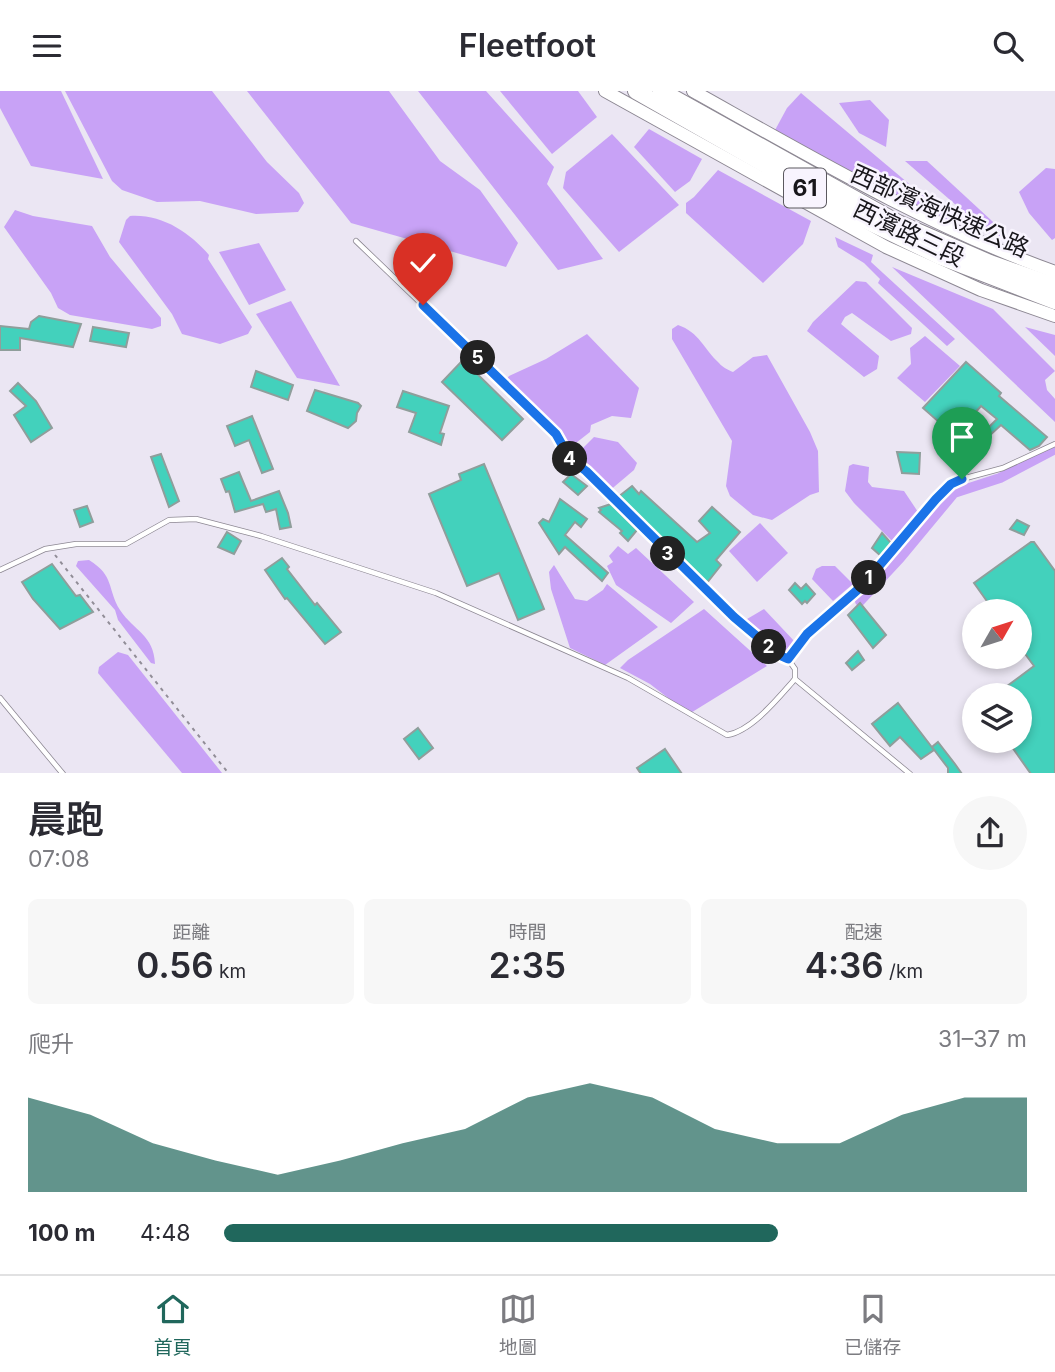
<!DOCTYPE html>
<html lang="zh-TW">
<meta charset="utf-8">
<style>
body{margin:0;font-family:Inter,"Noto Sans TC",sans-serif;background:#f7f7f7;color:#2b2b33;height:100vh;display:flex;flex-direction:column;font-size:26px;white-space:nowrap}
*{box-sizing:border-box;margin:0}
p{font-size:23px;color:#7c7c81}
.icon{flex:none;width:38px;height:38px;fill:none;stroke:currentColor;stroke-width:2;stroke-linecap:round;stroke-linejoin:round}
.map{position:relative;height:682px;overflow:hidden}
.sheet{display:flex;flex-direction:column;background:#fff;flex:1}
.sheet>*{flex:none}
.needle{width:46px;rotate:51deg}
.controls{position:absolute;left:962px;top:508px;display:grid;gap:14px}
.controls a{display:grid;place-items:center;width:70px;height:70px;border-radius:50%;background:#fff;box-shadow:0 4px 10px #0003;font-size:35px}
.pin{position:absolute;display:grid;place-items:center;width:60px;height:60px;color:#fff;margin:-72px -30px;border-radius:50% 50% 50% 0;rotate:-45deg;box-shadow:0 0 7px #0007}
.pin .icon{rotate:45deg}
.km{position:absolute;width:35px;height:35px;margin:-18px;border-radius:50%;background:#222;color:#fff;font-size:19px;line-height:35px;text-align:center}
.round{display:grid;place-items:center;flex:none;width:74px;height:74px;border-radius:37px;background:#f7f7f7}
.headline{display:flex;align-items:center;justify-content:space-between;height:119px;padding:0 28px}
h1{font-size:38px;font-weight:600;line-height:52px}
.metrics{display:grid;grid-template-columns:repeat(3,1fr);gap:10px;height:119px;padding:7px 28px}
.metrics div{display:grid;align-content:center;border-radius:10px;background:#f7f7f7;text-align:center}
.metrics b{font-size:35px;font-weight:600}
.metrics small{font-size:19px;font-weight:400}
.metrics p{font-size:19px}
.chart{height:196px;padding:14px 28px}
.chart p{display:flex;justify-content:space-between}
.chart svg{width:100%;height:126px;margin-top:7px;fill:#20675c;opacity:.7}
ul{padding:0 28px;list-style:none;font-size:23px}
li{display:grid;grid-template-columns:112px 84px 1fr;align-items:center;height:52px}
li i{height:18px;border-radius:9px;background:#20675c}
header{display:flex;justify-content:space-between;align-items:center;height:91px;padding:0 28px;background:#fff;font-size:32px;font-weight:600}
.tab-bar{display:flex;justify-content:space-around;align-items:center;height:98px;border-top:2px solid #e1e1e2;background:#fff;font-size:19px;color:#7c7c81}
.tab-bar a{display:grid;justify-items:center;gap:4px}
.tab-bar .current{color:#20675c}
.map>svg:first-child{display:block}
.water{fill:#c8a2f6}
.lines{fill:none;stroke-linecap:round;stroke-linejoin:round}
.canal{stroke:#c8a2f6;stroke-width:10}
.building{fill:#43d1bc;stroke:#8f9e9b;stroke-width:2}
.lane-casing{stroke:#8c8792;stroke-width:6}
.secondary-casing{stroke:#8c8792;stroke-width:14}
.highway-casing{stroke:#8c8792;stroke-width:18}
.path{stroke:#918d97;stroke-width:2;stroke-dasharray:3.5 5;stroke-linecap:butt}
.lane{stroke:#fff;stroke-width:4.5}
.secondary{stroke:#fff;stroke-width:12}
.highway{stroke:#fff;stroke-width:16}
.route-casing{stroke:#fff;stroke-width:14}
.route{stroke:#1a73e8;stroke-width:9}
.labels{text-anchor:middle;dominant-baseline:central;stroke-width:5;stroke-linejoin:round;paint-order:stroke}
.shield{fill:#f8f4fe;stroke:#5b595f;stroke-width:2}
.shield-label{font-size:23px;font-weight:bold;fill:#18161b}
.street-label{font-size:24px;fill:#18161b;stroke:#f8f4fe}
</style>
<header><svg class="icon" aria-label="menu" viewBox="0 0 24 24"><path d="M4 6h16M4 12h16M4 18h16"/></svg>Fleetfoot<svg class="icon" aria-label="search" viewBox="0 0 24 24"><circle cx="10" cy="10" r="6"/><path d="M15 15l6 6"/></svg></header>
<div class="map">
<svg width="1055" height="683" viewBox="0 0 1055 683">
<rect width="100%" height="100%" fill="#ebe6f3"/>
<g class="water">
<polygon points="0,0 61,0 103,88 31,75 0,17"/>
<polygon points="65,0 212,0 267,71 299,102 304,112 298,121 256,123 200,110 157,111 122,99 112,90"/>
<polygon points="247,0 389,0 440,70 480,99 518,152 506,176 351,132"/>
<polygon points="418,0 486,0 554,76 547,93 603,168 558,179"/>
<polygon points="500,0 578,0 597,26 552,63"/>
<polygon points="801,2 971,145 774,41 787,17"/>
<polygon points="870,9 889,29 886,56 859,42 839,12"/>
<polygon points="649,38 702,68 690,90 675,101 634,56"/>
<polygon points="612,43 679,114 619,161 563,97 566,81"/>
<polygon points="905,70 927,70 1005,142 1000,152"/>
<polygon points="1046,77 1055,78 1055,147 1052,149 1029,122 1019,101"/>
<polygon points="718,79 811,130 803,153 763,192 686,122 686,112 694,106"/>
<polygon points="15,119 33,125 92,135 110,166 161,227 161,235 152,238 70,224 58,217 51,202 4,136"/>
<path d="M130 125C162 123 189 141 209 164L208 168 252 236 248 243 220 253 182 243 172 223 119 151 126 129Z"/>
<polygon points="835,146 873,164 871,171 955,248 947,255 878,192 880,188 864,172 838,156"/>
<polygon points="259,152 286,199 249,214 219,161"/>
<polygon points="892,176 993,218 1055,280 1045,289 1047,299 1055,308 1055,331"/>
<polygon points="856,190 866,191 912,237 911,243 891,250 852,222 845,226 841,233 879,265 877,278 864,286 807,240 813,231"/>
<polygon points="291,210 340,295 297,287 256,223"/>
<path d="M678 234C699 241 704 258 719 272 722 276 728 279 733 281L753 266 767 264 810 341 818 360 819 401 810 404 772 429 753 424 730 405 726 395 732 350 672 248V238Z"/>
<polygon points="1025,236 1055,244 1055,265"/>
<polygon points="587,243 639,297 631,327 612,325 591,334 590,341 567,359 560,348 503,293 509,285 546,268"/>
<polygon points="925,245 960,275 925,311 897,287 911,273 910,257"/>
<polygon points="594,346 618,351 637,372 634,379 608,401 573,367"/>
<polygon points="853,373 869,376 868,391 872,396 904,400 920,424 918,430 896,454 854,412 845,400 849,375"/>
<polygon points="760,432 788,462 757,491 729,460"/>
<polygon points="618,455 628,463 636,457 694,511 671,532 616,494 607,475 613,471 609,465"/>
<path d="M89 469C115 485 107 498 120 519 134 540 154 544 155 573L151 572 118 529 115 519 76 475 78 470Z"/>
<polygon points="554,474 575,508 587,510 603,499 607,493 658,536 605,574 570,557 551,498 549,481"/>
<polygon points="822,475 835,475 853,493 833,510 812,488 816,478"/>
<polygon points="704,518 767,575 689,623 650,593 620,577 628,569"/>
<polygon points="764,518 796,552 781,565 742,531"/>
<polygon points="118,561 128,564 222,682 182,682 98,582 99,576"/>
</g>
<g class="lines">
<polyline class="canal" points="860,510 900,467 954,402 1000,387 1055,358"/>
</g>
<g class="building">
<polygon points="39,225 81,233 73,256 20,247 20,259 0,259 0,235 29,238 31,231"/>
<polygon points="93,236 129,242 126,256 90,250"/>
<polygon points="463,269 523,328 502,349 442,291"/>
<polygon points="966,271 1001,302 999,305 1047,346 1039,355 1030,359 1001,334 977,356 973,352 997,328 981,315 955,345 923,317"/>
<polygon points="256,280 293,294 288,309 251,296"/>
<polygon points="18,292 36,310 52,337 31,351 14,324 26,315 10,300"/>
<polygon points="315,299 358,312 361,315 357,322 356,330 348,337 307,320"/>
<polygon points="403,300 449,315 440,342 444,343 441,354 409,341 416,322 397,316"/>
<polygon points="252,325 273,378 262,382 249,349 235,355 227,335"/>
<polygon points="897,361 920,362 919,383 902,382"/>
<polygon points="161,363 179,410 169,416 151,366"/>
<polygon points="484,373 544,518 518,529 499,482 467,495 429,403 461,389 459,383"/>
<polygon points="239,381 251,410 279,400 288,422 291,436 280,438 276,418 266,421 263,413 235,421 229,400 226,401 221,388"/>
<polygon points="571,383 587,395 578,404 563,391"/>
<polygon points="632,395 639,403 641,400 697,451 710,442 699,430 712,416 740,441 716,469 721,474 706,493 618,406"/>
<polygon points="560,408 587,428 581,436 575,431 565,444 608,482 602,490 565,456 559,463 539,432 543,428 549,431"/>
<polygon points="611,413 637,439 628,450 620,442 622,440 599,421 601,419 599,417"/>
<polygon points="87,415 93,431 80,436 74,419"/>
<polygon points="1017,429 1029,435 1024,444 1010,438"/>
<polygon points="227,441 241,450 234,463 218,456"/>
<polygon points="882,442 891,452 881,465 872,457"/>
<polygon points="1031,451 1034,451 1055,480 1055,683 1031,683 1007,649 1020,649 1020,604 995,604 1034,575 1020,556 1020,520 994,520 974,492"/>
<polygon points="282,467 289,476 287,478 315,514 317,512 341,541 325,553 287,507 285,508 265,479"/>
<polygon points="52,473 76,505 80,504 93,521 60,538 33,508 22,491"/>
<polygon points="795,492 801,498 806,493 815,503 807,512 805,510 802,513 789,499"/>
<polygon points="860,512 886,544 873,557 848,524"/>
<polygon points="858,560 864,569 852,579 846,572"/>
<polygon points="898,612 934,659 921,668 900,646 890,655 872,633"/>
<polygon points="418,637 433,657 419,668 404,648"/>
<polygon points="938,651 955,673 962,683 948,683 948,677 932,656"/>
<polygon points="665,658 682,683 641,683 637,677"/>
</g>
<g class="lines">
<g class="lane-casing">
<g id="lane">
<path d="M0 479 45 458 76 453H126L169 429 196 428 261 445 436 502 628 587 727 644C752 640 778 607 795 588V578L788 568 779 564 734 526 645 441 586 380 570 368 557 343 356 150"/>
<polyline points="788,568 807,543 862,495 936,408 951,393 962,388 1003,377 1055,353"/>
<polyline points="795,588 910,683"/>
<polyline points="0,607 63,683"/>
</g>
</g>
<g class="secondary-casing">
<g id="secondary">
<polyline points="605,0 886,156 981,199 1055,225"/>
<path d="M693 0C811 66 928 135 1055 181"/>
</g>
</g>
<g class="highway-casing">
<g id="highway">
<polyline points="636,0 846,120 939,165 1055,210"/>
<polyline points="661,0 898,132 990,172 1055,195"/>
</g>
</g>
<polyline class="path" points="55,464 229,683"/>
<use href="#lane" class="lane"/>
<use href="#secondary" class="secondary"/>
<use href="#highway" class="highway"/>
</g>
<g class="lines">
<g class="route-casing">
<polyline id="route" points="423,214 556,343 570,368 586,380 734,526 779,564 788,568 807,543 862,495 936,408 951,393 962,388"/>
</g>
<use href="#route" class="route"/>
</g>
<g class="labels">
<rect class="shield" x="784" y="77.5" width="42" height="39" rx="5"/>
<g class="shield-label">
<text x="805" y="97">61</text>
</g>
<g class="street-label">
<text transform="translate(940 120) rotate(24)">西部濱海快速公路</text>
<text transform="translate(909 142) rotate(26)">西濱路三段</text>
</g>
</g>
</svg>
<div class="controls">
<a><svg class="needle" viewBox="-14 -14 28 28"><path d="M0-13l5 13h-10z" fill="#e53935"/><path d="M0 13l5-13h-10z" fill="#7c7c81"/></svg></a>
<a><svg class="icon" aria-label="layers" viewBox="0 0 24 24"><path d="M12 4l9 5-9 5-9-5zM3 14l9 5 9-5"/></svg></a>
</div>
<div class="pin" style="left:962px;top:388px;background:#1e9e55"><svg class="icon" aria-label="arrive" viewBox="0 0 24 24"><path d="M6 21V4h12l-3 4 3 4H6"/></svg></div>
<div class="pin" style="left:423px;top:214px;background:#d93025"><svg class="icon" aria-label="check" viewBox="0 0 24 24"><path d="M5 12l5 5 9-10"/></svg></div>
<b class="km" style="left:869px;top:487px">1</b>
<b class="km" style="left:769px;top:556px">2</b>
<b class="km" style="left:668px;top:463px">3</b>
<b class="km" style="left:570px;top:368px">4</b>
<b class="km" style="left:478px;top:267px">5</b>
</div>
<section class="sheet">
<div class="headline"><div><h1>晨跑</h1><p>07:08</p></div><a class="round"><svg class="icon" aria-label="share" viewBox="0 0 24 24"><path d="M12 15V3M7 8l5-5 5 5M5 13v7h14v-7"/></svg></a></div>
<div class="metrics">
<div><p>距離</p><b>0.56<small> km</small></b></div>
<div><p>時間</p><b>2:35</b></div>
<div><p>配速</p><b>4:36<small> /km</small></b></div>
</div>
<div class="chart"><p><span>爬升</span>31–37 m</p>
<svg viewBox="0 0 160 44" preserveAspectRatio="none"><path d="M0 44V11L10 17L20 27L30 33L40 38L50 33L60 27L70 22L80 11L90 6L100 11L110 22L120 27L130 27L140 17L150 11L160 11V44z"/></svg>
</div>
<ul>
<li><b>100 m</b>4:48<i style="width:69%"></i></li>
</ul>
</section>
<nav class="tab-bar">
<a class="current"><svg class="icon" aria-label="home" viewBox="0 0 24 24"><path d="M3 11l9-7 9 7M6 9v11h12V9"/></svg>首頁</a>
<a><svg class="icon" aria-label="map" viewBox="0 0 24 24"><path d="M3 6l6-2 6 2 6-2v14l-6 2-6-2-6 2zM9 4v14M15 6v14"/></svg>地圖</a>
<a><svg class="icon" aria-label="saved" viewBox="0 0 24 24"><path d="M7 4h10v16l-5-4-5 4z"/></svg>已儲存</a>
</nav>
